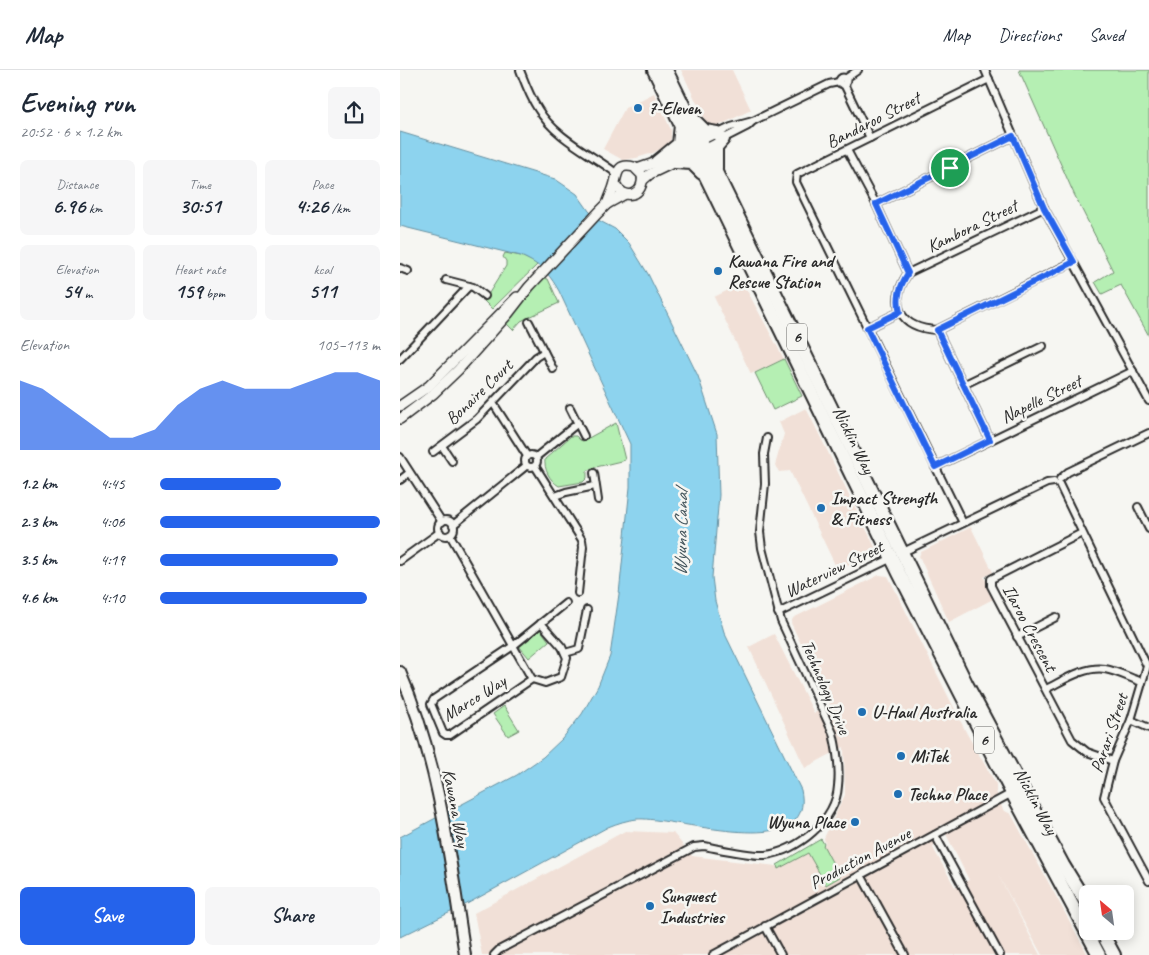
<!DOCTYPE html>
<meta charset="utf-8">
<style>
body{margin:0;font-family:Caveat,sans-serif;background:#f6f6f7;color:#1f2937;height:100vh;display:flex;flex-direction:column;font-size:19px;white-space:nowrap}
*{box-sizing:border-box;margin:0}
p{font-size:16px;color:#747a83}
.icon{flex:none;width:28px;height:28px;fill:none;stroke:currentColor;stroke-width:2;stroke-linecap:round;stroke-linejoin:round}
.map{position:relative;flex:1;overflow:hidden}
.side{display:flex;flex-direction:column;background:#fff;width:400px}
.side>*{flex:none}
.needle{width:32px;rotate:331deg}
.fabs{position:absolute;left:679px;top:815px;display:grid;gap:10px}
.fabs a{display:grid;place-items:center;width:55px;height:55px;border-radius:8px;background:#fff;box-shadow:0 2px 12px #0003;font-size:25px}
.pin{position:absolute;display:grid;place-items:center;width:42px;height:42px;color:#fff;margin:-21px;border:2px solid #fff;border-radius:50%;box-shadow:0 1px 5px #0007}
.round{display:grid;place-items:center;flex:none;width:52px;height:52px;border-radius:8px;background:#f6f6f7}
.head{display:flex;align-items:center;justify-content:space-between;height:85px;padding:0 20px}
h1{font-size:28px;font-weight:700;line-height:38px}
.stats{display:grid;grid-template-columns:repeat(3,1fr);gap:8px;height:85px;padding:5px 20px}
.stats div{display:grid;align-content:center;border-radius:8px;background:#f6f6f7;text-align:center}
.stats b{font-size:21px;font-weight:700}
.stats small{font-size:14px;font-weight:400}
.stats p{font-size:14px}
.chart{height:140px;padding:10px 20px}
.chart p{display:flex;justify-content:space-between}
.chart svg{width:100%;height:90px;margin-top:5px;fill:#2563eb;opacity:.7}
.primary-button{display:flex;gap:10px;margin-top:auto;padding:10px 20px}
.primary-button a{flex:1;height:58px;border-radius:8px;background:#2563eb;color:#fff;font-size:20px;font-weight:700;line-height:58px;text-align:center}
.primary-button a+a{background:#f6f6f7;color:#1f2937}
ul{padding:0 20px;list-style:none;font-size:16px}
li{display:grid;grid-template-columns:80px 60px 1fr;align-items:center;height:38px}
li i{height:12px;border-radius:6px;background:#2563eb}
header{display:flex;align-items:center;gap:30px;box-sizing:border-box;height:70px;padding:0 25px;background:#fff;border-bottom:1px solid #e0e1e3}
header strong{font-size:24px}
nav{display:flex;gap:28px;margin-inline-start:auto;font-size:18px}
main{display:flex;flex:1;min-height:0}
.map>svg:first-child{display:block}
.built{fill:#f1e0d7;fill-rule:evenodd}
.green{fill:#b5efb3;stroke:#708d6f}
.water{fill:#8dd3ee;stroke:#6690a0}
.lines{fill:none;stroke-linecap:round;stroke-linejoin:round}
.street-casing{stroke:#2b2b2b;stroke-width:10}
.secondary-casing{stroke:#2b2b2b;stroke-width:12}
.primary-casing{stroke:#2b2b2b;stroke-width:14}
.highway-casing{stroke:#2b2b2b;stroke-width:16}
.street{stroke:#f6f6f2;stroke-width:6}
.secondary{stroke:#f6f6f2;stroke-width:9}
.primary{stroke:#f6f6f2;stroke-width:10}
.highway{stroke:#f6f6f2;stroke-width:12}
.route-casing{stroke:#fff;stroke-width:10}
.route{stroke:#2563eb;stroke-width:6}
.poi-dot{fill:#1f6fb2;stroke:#f6f6f2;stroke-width:2}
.labels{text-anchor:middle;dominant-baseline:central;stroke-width:5;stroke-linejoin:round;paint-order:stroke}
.shield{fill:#f6f6f2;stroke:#686867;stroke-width:1}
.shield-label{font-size:16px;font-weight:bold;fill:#2b2b2b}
.poi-label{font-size:18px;font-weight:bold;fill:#2b2b2b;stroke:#f6f6f2;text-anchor:start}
.street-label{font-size:18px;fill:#2b2b2b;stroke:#f6f6f2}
.water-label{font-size:19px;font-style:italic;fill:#44555c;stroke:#f6f6f2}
</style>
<header>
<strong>Map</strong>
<nav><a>Map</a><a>Directions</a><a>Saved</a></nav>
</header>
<main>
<section class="side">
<div class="head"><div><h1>Evening run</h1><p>20:52 · 6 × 1.2 km</p></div><a class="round"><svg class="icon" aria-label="share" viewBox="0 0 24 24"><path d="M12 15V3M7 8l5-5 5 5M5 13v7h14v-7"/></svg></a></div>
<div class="stats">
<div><p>Distance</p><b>6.96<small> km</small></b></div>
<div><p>Time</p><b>30:51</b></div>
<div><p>Pace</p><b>4:26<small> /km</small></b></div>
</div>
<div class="stats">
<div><p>Elevation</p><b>54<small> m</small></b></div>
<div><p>Heart rate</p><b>159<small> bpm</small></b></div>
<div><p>kcal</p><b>511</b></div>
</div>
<div class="chart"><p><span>Elevation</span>105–113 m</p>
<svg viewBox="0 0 160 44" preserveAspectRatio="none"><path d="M0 44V10L10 14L20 22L30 30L40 38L50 38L60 34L70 22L80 14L90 10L100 14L110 14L120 14L130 10L140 6L150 6L160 10V44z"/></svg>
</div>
<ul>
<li><b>1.2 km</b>4:45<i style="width:55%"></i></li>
<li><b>2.3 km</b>4:06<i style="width:100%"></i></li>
<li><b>3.5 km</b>4:19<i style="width:81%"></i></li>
<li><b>4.6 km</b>4:10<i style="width:94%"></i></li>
</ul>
<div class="primary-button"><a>Save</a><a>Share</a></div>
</section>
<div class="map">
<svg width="749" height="885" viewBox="0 0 749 885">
<rect width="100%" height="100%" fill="#f6f6f2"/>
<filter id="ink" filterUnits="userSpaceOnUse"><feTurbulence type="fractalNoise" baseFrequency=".02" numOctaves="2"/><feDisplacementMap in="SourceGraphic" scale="10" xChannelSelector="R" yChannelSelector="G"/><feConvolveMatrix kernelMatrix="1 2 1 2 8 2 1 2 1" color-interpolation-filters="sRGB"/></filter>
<g filter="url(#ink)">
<g class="built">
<polygon points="281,0 332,0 351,40 316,57 309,55 306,52"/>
<polygon points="254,23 271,60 271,68 269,74 253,83 236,88 223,90 203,79 225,38"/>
<polygon points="343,213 384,289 351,304 314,227"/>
<polygon points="406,338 477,481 438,501 390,401 379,402 375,395 384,364 379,352"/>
<polygon points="571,457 593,502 584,507 595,528 549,552 519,486 521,482"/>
<path d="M479 505 488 506 567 664 596 714V721L603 740 611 744 688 885H642L597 803 640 885H82L74 843 225 761 273 763 292 786 376 796 378 799 408 783 426 815 440 807 423 775 425 774 424 768 445 725 444 677 405 698 349 577 374 564 414 643 430 635 391 553 393 548ZM541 754 569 810 555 817 533 778Z"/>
</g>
<g class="green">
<polygon points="619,0 749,0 749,266 721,215 702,224 695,212 713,201 674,124"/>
<polygon points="105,183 121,186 138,194 92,239 84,231 106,196 106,191 103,187"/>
<polygon points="143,208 148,209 159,233 121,251 113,260 105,252"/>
<polygon points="384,289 402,326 373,340 355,303"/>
<path d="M216 353 225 390 192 398 187 401V408L183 412 159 416C149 410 144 399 145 389L171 366H176L180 370 183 371Z"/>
<polygon points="140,559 149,571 129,588 119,576"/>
<polygon points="104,636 119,660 108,666 93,644"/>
<polygon points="421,769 424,774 423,775 440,807 426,815 408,783 378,799 377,795"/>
</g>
<path class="water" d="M0 62 155 109 177 124 189 141 198 150 215 159 229 173 248 204 298 306 317 364 319 425 312 507 315 531 324 562 401 720C417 795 273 746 237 749 227 750 218 753 208 757L65 835 0 867V767L117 705 143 687 162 669 182 644 198 616 210 586 219 524 230 417V374L159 221C148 202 142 196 121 186L0 156Z"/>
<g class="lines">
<g class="street-casing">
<g id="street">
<path d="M120 0C125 13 130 27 138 39 155 68 190 83 216 103"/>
<polyline points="585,0 644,138 749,331"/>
<circle cx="443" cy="11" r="3.5"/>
<polyline points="445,9 458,0"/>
<polyline points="444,14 470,68"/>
<polyline points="300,72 331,57 353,51"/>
<polyline points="303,79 348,56 353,51 429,14 439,12"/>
<polyline points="447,80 476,134 508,203"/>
<polyline points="550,98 556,111"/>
<polyline points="476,134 613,66"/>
<path d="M644 138 508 203C488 234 499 258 537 260L673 192"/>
<polyline points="0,198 8,201"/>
<polyline points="46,210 73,217 85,226"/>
<polyline points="129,252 153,299"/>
<polyline points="467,258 500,242"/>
<polyline points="537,260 590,370"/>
<polyline points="0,289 69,216"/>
<polyline points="563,315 643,276"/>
<polyline points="93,333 127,386"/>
<polyline points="170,338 184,366"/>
<polyline points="42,376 52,391"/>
<polyline points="33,382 77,349 136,287 144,282"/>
<circle cx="131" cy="391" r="6"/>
<polyline points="0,387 42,452"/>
<polyline points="136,387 178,353"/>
<polyline points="135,396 182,470 183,477 178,523"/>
<polyline points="535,397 733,301"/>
<polyline points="194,403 198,430"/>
<polyline points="660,409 668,402 749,363"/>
<polyline points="0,410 9,403"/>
<polyline points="659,414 747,596 731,650 713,691 704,727 749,811"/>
<polyline points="155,426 166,422 195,416"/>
<polyline points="738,437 749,459"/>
<circle cx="46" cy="458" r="8"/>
<polyline points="563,453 396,112 397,104 589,9"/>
<polyline points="53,455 126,396"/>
<polyline points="682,463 591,509 591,516 672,670 687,682 713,691"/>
<polyline points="50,465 132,609 145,613 161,607 167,588 162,577 141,553"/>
<polyline points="501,483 647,413 654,412"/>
<polyline points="0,491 40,462"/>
<polyline points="378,543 492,488"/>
<polyline points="617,567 656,547"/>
<polyline points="165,583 179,579 187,540"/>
<polyline points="132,609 50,665 46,665 43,663 31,634 34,629 113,576 166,533"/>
<path d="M646 619C663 611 684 596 705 599 717 601 730 608 742 612"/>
<polyline points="731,650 749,658"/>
<polyline points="535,765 600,885"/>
<polyline points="461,805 505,885"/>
<polyline points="365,856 381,885"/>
<path d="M94 885 99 880 294 777 304 776C320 779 350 786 365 785 397 782 436 750 438 716 440 699 437 680 433 663L381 551 362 478 360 462 365 414 364 384 367 368"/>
<polyline points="313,885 612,723"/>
</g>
</g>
<g class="secondary-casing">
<g id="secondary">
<polyline points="237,99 257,92 297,74"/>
<polyline points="243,110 250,104 298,81"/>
<path d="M207 134C209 129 211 124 213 119 218 106 215 92 234 97L242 105C245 126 223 132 215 113"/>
<polyline points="0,336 29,316 117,227"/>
<polyline points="0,349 33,324 58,300 108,244 129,217 198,143 207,134 225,124"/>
</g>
</g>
<g class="primary-casing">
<path id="primary" d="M0 602C39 691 50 789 65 885"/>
</g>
<g class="highway-casing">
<g id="highway">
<polyline points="254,0 499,503 612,723 699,885"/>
<polyline points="266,0 566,613 663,795 688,836"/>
<polyline points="292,48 305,61 317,63"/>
<polyline points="257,92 279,74 281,55"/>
<polyline points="275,92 292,93 302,103"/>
<polyline points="316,99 316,77 323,69"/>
<polyline points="701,861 714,885"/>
</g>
</g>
<use href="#street" class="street"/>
<use href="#secondary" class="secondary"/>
<use href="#primary" class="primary"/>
<use href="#highway" class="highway"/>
</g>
</g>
<g class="lines" filter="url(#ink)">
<g class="route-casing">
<path id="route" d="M613 66 644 138 674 192 537 260 590 370 535 397 467 258 500 242C496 227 500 216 508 203L476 134Z"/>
</g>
<use href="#route" class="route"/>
</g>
<g class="poi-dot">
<circle cx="238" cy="38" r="5"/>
<circle cx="318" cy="201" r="5"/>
<circle cx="421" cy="438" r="5"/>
<circle cx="462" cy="642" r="5"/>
<circle cx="501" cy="686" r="5"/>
<circle cx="498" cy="724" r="5"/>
<circle cx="455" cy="752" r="5"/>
<circle cx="250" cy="836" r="5"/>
</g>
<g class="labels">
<g class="shield">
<rect x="387" y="253.5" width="20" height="27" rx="4"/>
<rect x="574" y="656.5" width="20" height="27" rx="4"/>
</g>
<g class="shield-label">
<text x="397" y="267">6</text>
<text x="584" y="670">6</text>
</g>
<g class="poi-label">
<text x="248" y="38">7-Eleven</text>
<text x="328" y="191">Kawana Fire and<tspan x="328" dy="21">Rescue Station</tspan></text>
<text x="431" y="428">Impact Strength<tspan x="431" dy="21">&amp; Fitness</tspan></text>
<text x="472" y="642">U-Haul Australia</text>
<text x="511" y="686">MiTek</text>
<text x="508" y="724">Techno Place</text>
<text x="445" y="752" text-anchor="end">Wyuna Place</text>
<text x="260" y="826">Sunquest<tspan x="260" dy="21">Industries</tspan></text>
</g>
<g class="street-label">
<text transform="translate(473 50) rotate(-27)">Bandaroo Street</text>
<text transform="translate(572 156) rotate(-26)">Kambora Street</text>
<text transform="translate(79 322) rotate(-44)">Bonaire Court</text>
<text transform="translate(641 329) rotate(-26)">Napelle Street</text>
<text transform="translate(454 370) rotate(64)">Nicklin Way</text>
<text transform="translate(434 499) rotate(-26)">Waterview Street</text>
<text transform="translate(630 558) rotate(62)">Ilaroo Crescent</text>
<text transform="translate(426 617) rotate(67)">Technology Drive</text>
<text transform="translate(74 628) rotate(-32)">Marco Way</text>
<text transform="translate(709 663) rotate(-71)">Parari Street</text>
<text transform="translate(636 731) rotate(62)">Nicklin Way</text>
<text transform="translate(56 738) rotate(79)">Kawana Way</text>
<text transform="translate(460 788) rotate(-28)">Production Avenue</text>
</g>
<g class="water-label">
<text transform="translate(281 463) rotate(-89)">Wyuna Canal</text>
</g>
</g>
</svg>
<div class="fabs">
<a><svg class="needle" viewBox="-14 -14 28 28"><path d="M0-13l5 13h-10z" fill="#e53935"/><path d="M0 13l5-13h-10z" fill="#747a83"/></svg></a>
</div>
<div class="pin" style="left:550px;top:98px;background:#1e9e55"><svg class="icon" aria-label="arrive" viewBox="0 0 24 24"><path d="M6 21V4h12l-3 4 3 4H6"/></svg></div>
</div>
</main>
